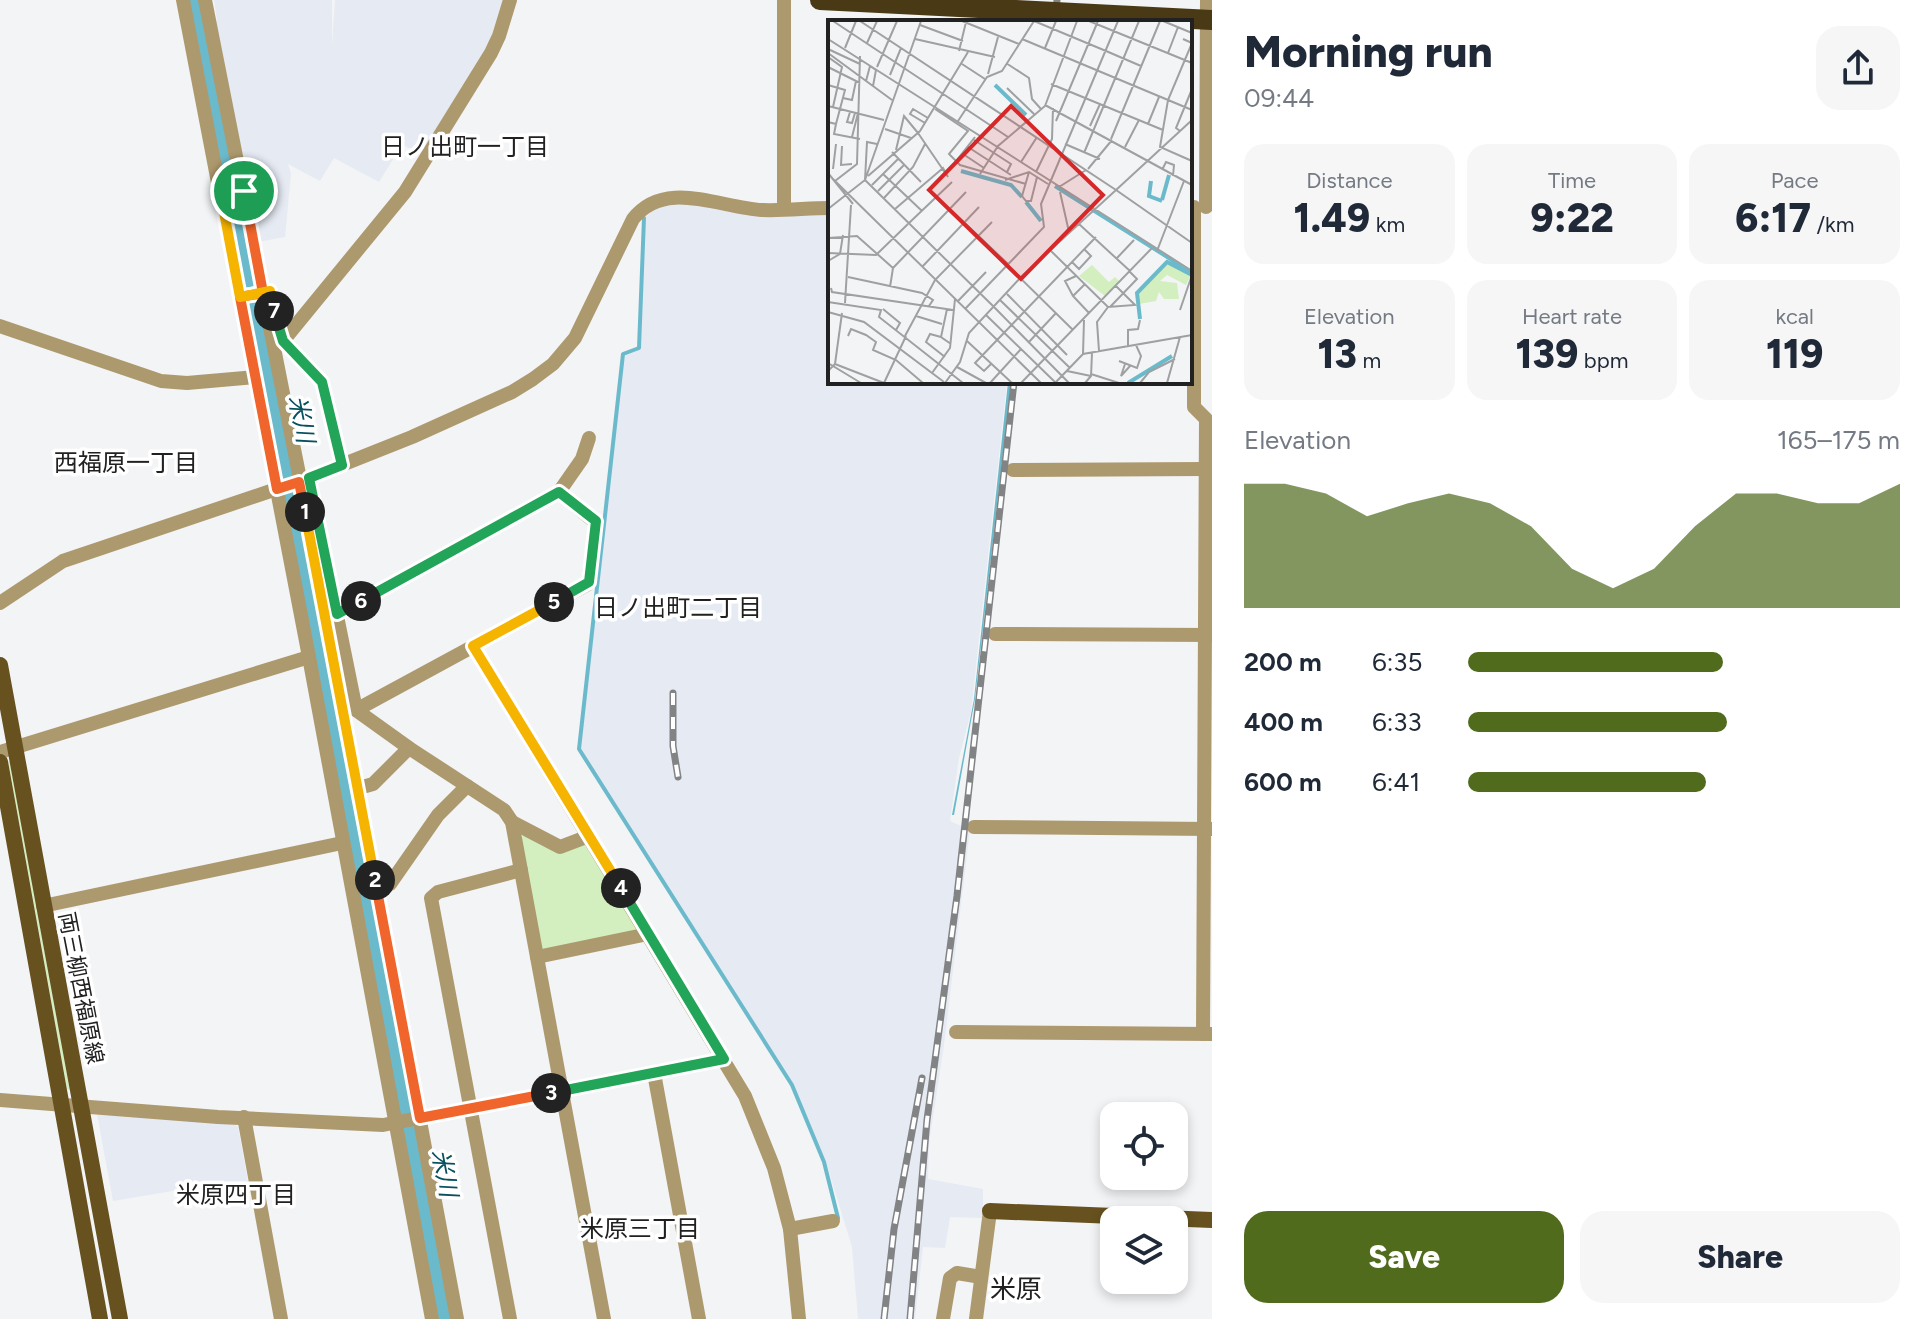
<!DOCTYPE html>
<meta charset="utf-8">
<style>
body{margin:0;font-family:Figtree,"Noto Sans JP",sans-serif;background:#f6f6f7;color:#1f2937;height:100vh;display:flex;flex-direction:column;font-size:30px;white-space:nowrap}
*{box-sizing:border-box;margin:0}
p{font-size:26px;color:#747a83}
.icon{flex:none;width:44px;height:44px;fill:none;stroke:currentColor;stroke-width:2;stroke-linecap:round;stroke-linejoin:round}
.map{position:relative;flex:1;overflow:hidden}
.panel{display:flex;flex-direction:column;background:#fff;width:720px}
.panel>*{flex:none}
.fabs{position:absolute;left:1100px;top:1102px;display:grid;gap:16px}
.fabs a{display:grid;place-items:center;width:88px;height:88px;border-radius:16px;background:#fff;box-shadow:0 4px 12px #0003;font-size:40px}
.pin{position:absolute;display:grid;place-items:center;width:68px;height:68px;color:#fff;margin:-34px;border:4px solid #fff;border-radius:50%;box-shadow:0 2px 8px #0007}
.km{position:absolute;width:40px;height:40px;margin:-20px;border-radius:50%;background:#222;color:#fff;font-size:22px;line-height:40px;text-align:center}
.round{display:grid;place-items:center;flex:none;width:84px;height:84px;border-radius:24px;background:#f6f6f7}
.overview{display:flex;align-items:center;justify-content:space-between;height:136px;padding:0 32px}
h1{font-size:44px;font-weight:800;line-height:60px}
.metrics{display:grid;grid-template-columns:repeat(3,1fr);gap:12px;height:136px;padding:8px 32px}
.metrics div{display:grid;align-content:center;border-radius:20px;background:#f6f6f7;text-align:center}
.metrics b{font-size:40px;font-weight:800}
.metrics small{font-size:22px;font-weight:400}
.metrics p{font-size:22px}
.chart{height:224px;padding:16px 32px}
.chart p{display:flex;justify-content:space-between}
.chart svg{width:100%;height:144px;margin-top:8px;fill:#516b1d;opacity:.7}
.action{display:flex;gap:16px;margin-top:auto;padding:16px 32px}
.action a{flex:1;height:92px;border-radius:24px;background:#516b1d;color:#fff;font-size:32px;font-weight:800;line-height:92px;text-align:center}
.action a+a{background:#f6f6f7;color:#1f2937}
ul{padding:0 32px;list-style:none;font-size:26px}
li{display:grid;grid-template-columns:128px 96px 1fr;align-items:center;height:60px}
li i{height:20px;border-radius:10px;background:#516b1d}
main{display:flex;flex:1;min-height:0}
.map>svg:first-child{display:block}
.built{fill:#e6eaf3}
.green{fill:#d3efbf}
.water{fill:#6bbacc}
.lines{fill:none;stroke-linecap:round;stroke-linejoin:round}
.stream{stroke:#6bbacc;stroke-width:4}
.river{stroke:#6bbacc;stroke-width:22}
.minor{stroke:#ad996e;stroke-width:14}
.major{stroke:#66511f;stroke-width:16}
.rail-casing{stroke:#828384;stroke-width:7}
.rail{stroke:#fff;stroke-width:4;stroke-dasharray:12;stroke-linecap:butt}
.highway-bridge{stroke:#493915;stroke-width:20}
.split-1-casing{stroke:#fff;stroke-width:16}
.split-2-casing{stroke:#fff;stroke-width:16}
.split-3-casing{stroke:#fff;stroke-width:16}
.split-4-casing{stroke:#fff;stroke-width:16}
.split-5-casing{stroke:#fff;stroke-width:16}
.split-6-casing{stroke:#fff;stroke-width:16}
.split-7-casing{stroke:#fff;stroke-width:16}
.split-8-casing{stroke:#fff;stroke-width:16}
.split-1{stroke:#f0652b;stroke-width:10}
.split-2{stroke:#f5b400;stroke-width:10}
.split-3{stroke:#f0652b;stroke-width:10}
.split-4{stroke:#22a559;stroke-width:10}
.split-5{stroke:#f5b400;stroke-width:10}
.split-6{stroke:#22a559;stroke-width:10}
.split-7{stroke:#22a559;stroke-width:10}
.split-8{stroke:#f5b400;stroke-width:10}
.labels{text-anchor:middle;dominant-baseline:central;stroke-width:7;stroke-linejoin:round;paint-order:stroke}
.street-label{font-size:22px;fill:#212122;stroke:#fff}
.neighbourhood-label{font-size:24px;fill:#212122;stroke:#fff}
.water-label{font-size:24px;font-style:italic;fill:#07505d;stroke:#fff}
.quarter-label{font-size:26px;fill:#212122;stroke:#fff}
.inset-river{fill:none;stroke:#6bbacc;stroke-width:4}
.inset-road{fill:none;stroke:#9fa0a1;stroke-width:2}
.view{fill:#d62828;fill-opacity:0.15;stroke:#d62828;stroke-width:4}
.inset-edge{fill:none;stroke:#212122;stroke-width:4}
</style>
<main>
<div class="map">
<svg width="1212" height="1319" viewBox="0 0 1212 1319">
<rect width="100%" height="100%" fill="#f3f4f6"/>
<g class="built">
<polygon points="214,0 332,0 332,46 335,0 504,0 496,30 425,154 402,145 379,182 334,158 320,181 288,164 291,173 285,237 258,242 212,21 217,20"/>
<polygon points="670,203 696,204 723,211 830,212 830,382 1007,382 971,712 959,758 950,821 970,830 944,1045 929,1143 928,1179 983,1189 983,1218 950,1217 945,1248 923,1247 915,1319 858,1319 852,1247 826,1162 792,1084 580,748 624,354 640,348 645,218 651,212"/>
<polygon points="97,1114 234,1124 238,1127 250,1193 188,1205 184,1189 113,1201"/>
</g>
<g class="green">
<polygon points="8,761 10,762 70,1090 67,1089"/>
<polygon points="527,833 559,852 583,843 588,845 639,929 545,951 540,947 520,838"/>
</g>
<polygon class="water" points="1008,382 1011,382 975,699 954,815 952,815 974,699"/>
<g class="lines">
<polyline class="stream" points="644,218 639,348 623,354 579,749 792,1085 824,1162 838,1218"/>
<polyline class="river" points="196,0 259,319 447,1319"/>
<g class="minor">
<polyline points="183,0 309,657 432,1319"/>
<polyline points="205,0 299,474 457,1319"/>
<polyline points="784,0 784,209"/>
<polyline points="1194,207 1194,407 1206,419 1203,1034"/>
<polyline points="1206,207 1207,0"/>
<polyline points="0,326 161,381 187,383 256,377"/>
<polyline points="279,332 283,341 322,382 342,465"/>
<polyline points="283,341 405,192 491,53 499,36 510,0"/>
<polyline points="1013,470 1205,469"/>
<polyline points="309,478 356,710 409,748 504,810 512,822 604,1319"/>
<polyline points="559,492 582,459 589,438"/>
<path d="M0 603 63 561 309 478 412 437 512 392 533 379 553 364 575 338 633 219C665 178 720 208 762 210 784 211 808 208 830 208"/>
<polyline points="337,614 559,492 596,523 588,584 356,710"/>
<polyline points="995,634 1212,635"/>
<polyline points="473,646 745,1096 774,1168 790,1229 799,1319"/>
<polyline points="0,752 309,657"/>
<polyline points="366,786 373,784 409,748"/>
<polyline points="512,822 560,847 589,836"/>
<polyline points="974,827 1212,829"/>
<polyline points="376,888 390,884 438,815 467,786"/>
<polyline points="43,906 342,843"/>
<polyline points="537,957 648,934"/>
<polyline points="956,1032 1211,1034"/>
<polyline points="654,1073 699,1319"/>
<polyline points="0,1100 218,1117 383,1125 724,1059"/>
<polyline points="244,1117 281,1319"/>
<polyline points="790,1229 833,1221"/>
<polyline points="510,1319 431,898 438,892 521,870"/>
<polyline points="943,1319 950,1278 957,1273 981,1277"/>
<polyline points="976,1319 990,1211"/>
</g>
<g class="major">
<polyline points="0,665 120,1319"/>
<polyline points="0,762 100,1319"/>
<polyline points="990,1211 1212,1220"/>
</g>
<g class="rail-casing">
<g id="rail">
<polyline points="1055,22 1057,0"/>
<polyline points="673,693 673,746 678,777"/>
<polyline points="884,1319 894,1229 922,1078"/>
<polyline points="910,1319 927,1120 957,896 1014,382"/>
</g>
</g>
<use href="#rail" class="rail"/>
<polyline class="highway-bridge" points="820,0 1212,20"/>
</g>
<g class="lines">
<g class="split-1-casing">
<polyline id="split-1" points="244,191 263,293 240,297 277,489 299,482 305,512"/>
</g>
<g class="split-2-casing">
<polyline id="split-2" points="305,512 375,880"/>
</g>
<g class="split-3-casing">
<polyline id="split-3" points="375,880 420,1118 551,1093"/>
</g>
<g class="split-4-casing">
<polyline id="split-4" points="551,1093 724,1059 621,888"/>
</g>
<g class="split-5-casing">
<polyline id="split-5" points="554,602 473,646 621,888"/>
</g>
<g class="split-6-casing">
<polyline id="split-6" points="361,601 559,492 596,521 589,582 554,602"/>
</g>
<g class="split-7-casing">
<polyline id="split-7" points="274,311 283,341 322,382 342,465 309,478 337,614 361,601"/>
</g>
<g class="split-8-casing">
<polyline id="split-8" points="244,191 221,196 240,297 270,291 274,311"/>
</g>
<use href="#split-1" class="split-1"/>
<use href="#split-2" class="split-2"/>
<use href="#split-3" class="split-3"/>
<use href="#split-4" class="split-4"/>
<use href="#split-5" class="split-5"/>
<use href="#split-6" class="split-6"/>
<use href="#split-7" class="split-7"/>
<use href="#split-8" class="split-8"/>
</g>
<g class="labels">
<g class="street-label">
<text transform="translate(81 988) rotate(79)">両三柳西福原線</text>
</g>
<g class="neighbourhood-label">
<text x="465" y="146">日ノ出町一丁目</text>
<text x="126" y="462">西福原一丁目</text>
<text x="678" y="607">日ノ出町二丁目</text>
<text x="236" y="1194">米原四丁目</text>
<text x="640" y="1228">米原三丁目</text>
</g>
<g class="water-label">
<text transform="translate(302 419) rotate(79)">米川</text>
<text transform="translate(445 1173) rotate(79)">米川</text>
</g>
<g class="quarter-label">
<text x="1016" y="1289">米原</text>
</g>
</g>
<g transform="translate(828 20)">
<rect width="364" height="364" fill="#f3f4f6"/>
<path d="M340 243 363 255 358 265 339 255 332 261 349 263 351 279H336L331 272 328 281 311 284 310 272ZM264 245 281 262 287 257 291 261 277 276 251 256Z" fill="#d3efbf"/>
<path class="inset-river" d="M167 65 198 95M133 151 183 165 194 177M323 161 321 176 334 181M227 166 363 252M334 180 341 155M198 182 213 201M312 299 309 273 339 242 364 255M300 363 344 336"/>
<path class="inset-road" d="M5 1 180 117M32 1 288 170M134 1 191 24M206 1 278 31M261 1 364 43M335 1 364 13M92 5 135 21M0 19 364 251M87 19 167 37M194 19 364 90M355 19 364 23 340 80 332 127 364 141M39 23 49 1M17 28 28 1M217 28 228 1M0 29 32 44M131 31 138 2M278 31 313 46M0 33 64 80M340 33 350 7M0 37 14 47 5 87M178 43 201 58 204 79 213 89M134 44 157 59M0 47 32 63M49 47 69 1M160 54 170 17M62 55 73 28M38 61 42 46 48 50 45 66M223 64 335 110M0 65 17 70 8 104 0 102M179 68 206 94M15 78 24 80 28 61M217 85 364 165M0 86 56 100M107 89 140 111 121 134 132 145 198 164M22 92 19 102 24 103 27 93M130 101 159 57 174 51 206 1M228 101 270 1M97 103 82 94 85 89 100 98M8 104 6 114 32 119M320 104 331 77M262 106 272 84M57 109 83 118M352 111 348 108 364 69M90 113 120 157M24 117 30 93M283 119 332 1M146 120 183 144 179 152M237 124 272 139M14 126 13 145 24 144M140 127 183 155M297 127 311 100M68 130 76 96 90 113M64 132 93 162M256 133 311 1M135 134 156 148M128 141 147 117M193 142 209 117M5 149 8 124M260 149 284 120M334 150 338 142 346 145 345 156M201 152 194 176 198 181H203L209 157M208 152 224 119 225 88M0 153 25 184M55 154 94 191M152 154 170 126 217 86 249 1M40 156 92 111 140 32M5 159 213 363M37 160 39 122 49 124M37 160 166 287M177 160 201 152 220 164M7 161 29 144 32 36M44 165 70 139M231 167 258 150M288 170 364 100M50 171 76 145M232 172 241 212M55 179 85 147 97 124M0 189 37 160 93 1M67 189 115 148 120 157M122 189 180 244M81 203 124 162M251 204 302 251M0 218 29 216 65 248M223 231 280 287 307 285 288 266M329 231 356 161M0 233 48 235 80 204M289 238 306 220M0 241 12 234 15 215M244 242 251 249 263 236 256 229M179 245 245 310M94 247 151 187M20 257 94 273 105 280 101 286M257 264 245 276 261 293M62 267 65 248 138 172M3 268 4 272 125 290M179 274 239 335M245 276 237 261 248 256M172 280 242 348M0 282 53 290 51 297 135 363M129 282 158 252M17 283 23 185M166 287 241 363M282 287 309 259 302 252M55 289 72 303 68 310M119 289 113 317 123 324M137 289 216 207 213 184 290 1M352 290 364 255M0 292 36 302 116 362M158 295 228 363M88 296 114 304M20 316 23 309 38 315 48 322 45 330 68 340 95 363M77 316 107 260 164 202M113 317 102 314 98 322 117 337M139 321 184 363M200 323 228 293M300 326V310L310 309 312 300M271 331 269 302 280 287M255 334 256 300M291 341 309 348 313 336 308 325M0 343 33 363M7 344 56 363M163 344 156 351 147 343 268 217M297 344 293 356 302 346M129 347 158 363M0 351 7 344 14 293M239 351 263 356M104 353 122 328 127 279M263 354 291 363M56 363 78 316M117 363 132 342 141 313 194 256 288 170 364 223M162 363 193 329M193 363 324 228M227 363 255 334 364 315M257 363 263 356 264 333M312 363 321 352 347 339M339 363 352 317"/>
<path class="view" d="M183 86 275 175 193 259 101 170Z"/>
<rect width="364" height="364" class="inset-edge"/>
</g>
</svg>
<div class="fabs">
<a><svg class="icon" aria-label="locate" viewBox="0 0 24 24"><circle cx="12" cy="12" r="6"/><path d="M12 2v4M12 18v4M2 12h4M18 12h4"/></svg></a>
<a><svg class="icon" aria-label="layers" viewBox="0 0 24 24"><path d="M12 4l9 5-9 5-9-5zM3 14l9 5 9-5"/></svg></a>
</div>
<div class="pin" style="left:244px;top:191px;background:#1e9e55"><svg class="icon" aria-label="arrive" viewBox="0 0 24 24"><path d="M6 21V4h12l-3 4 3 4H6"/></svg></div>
<b class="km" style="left:305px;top:512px">1</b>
<b class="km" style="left:375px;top:880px">2</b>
<b class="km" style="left:551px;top:1093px">3</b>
<b class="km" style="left:621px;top:888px">4</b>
<b class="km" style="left:554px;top:602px">5</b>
<b class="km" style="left:361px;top:601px">6</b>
<b class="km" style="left:274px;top:311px">7</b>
</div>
<section class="panel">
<div class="overview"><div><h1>Morning run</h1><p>09:44</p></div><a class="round"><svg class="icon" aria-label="share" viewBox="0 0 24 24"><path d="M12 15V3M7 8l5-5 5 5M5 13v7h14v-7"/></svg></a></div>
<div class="metrics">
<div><p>Distance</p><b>1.49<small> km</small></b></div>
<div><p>Time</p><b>9:22</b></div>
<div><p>Pace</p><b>6:17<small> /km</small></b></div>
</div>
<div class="metrics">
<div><p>Elevation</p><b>13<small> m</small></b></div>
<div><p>Heart rate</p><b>139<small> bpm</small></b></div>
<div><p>kcal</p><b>119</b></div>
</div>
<div class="chart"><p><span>Elevation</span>165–175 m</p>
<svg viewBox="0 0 160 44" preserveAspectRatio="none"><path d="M0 44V6L10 6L20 9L30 16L40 12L50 9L60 12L70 19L80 32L90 38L100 32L110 19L120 9L130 9L140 12L150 12L160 6V44z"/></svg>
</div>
<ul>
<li><b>200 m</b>6:35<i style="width:59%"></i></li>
<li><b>400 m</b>6:33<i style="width:60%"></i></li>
<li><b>600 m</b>6:41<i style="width:55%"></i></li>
</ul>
<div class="action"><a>Save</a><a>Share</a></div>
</section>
</main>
